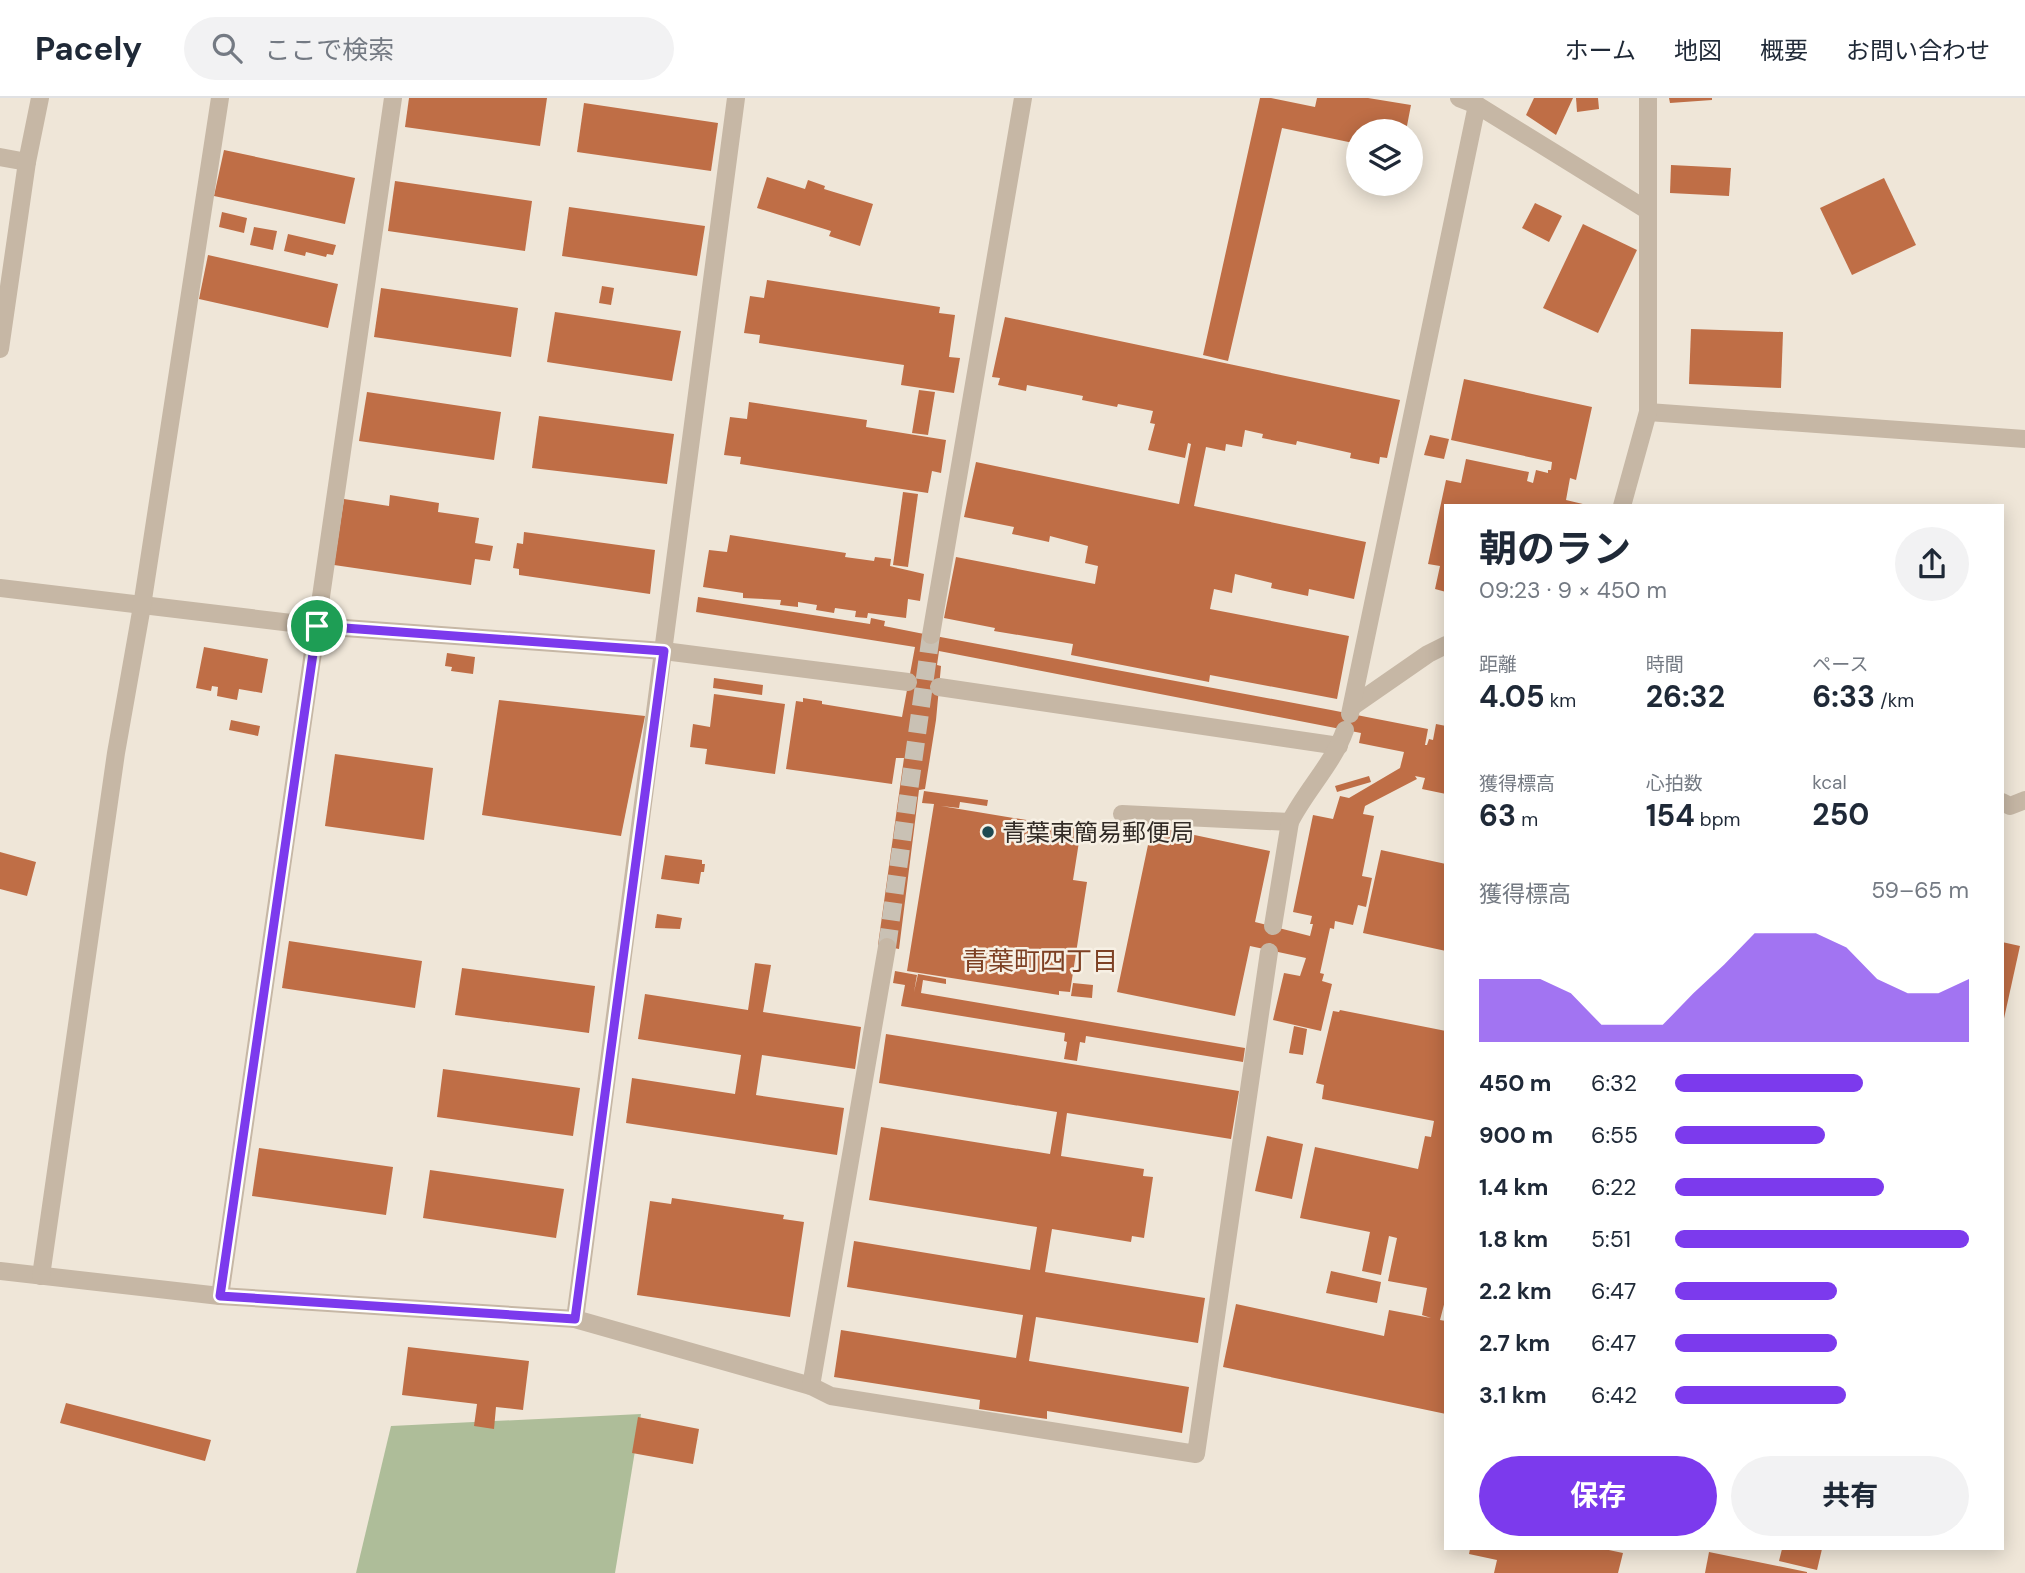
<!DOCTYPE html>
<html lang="ja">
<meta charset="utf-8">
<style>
body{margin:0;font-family:"DM Sans","Noto Sans JP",sans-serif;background:#f2f2f3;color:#1f2937;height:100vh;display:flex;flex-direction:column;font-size:26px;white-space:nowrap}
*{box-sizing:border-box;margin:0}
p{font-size:23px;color:#747a83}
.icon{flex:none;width:38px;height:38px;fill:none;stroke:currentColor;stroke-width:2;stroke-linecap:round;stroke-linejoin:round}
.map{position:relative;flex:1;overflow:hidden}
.drawer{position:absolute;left:1444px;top:406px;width:560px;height:1046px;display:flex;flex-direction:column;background:#fff;border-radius:0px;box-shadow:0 4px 18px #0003}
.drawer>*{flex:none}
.fabs{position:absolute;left:1346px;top:21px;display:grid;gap:14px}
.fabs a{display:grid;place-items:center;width:77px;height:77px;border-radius:50%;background:#fff;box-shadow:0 4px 18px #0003;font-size:35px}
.pin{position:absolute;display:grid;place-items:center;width:60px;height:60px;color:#fff;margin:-30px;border:4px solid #fff;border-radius:50%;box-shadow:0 2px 7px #0007}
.round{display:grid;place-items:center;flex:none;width:74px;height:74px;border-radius:37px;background:#f2f2f3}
.summary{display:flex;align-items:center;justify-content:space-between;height:119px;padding:0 35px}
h1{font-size:38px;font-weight:700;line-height:52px}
.stats{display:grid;grid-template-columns:repeat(3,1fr);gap:10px;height:119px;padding:7px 35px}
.stats div{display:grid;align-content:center}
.stats b{font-size:30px;font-weight:700}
.stats small{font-size:19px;font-weight:400}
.stats p{font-size:19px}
.chart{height:196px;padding:14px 35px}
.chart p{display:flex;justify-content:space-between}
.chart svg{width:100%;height:126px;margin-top:7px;fill:#7c3aed;opacity:.7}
.cta{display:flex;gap:14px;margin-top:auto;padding:14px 35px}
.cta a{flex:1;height:80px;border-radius:42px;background:#7c3aed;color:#fff;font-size:28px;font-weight:700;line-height:80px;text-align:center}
.cta a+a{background:#f2f2f3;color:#1f2937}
ul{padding:0 35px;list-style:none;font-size:23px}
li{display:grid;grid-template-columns:112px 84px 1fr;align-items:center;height:52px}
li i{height:18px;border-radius:9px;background:#7c3aed}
header{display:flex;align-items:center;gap:42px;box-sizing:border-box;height:98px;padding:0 35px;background:#fff;border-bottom:2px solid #e0e1e3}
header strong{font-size:33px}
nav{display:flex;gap:38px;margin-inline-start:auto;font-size:24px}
.search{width:490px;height:63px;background:#f2f2f3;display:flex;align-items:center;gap:18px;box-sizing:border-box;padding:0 24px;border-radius:38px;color:#747a83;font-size:26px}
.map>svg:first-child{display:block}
.green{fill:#aebd99}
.building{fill:#bf6e46}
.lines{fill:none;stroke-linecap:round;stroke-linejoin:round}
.minor-tunnel{stroke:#c9c1b4;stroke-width:18;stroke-dasharray:18 9;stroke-linecap:butt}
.minor{stroke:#c6b7a5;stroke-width:18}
.route-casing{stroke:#fff;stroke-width:14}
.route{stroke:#7c3aed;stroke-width:9}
.poi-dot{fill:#1e4951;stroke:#f7f0e4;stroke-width:2.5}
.labels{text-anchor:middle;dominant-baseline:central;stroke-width:5;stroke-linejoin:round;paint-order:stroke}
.poi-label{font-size:24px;fill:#322b26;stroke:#f7f0e4;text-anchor:start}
.neighbourhood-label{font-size:26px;fill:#7d4023;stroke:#f7f0e4}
</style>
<header>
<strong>Pacely</strong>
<div class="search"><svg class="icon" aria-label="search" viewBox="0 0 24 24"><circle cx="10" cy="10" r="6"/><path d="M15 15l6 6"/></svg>ここで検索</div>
<nav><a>ホーム</a><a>地図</a><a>概要</a><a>お問い合わせ</a></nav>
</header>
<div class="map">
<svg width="2025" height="1475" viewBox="0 0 2025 1475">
<rect width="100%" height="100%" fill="#efe6d8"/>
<polygon class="green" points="641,1316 615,1475 356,1475 391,1328"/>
<g class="building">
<polygon points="409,0 547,0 540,48 405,29"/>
<polygon points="1260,0 1271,0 1315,9 1317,0 1368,0 1411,7 1406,33 1358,33 1358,46 1282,30 1228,263 1203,257"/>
<polygon points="1534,0 1573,0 1556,37 1526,17"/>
<polygon points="1576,0 1598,0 1599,11 1577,14"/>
<polygon points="1669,0 1712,0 1712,2 1670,5"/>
<polygon points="584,5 718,25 711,73 577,54"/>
<polygon points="224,52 355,80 345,126 214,98"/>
<polygon points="1671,67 1731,70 1729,98 1670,95"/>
<polygon points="767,79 805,91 808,82 825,88 824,91 873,106 860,148 829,138 831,133 757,110"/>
<polygon points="1884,80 1916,147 1852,177 1820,110"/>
<polygon points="395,83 532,103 525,153 388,133"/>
<polygon points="1535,105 1562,118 1549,144 1522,130"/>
<polygon points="569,109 705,128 697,178 562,158"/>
<polygon points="222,114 247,120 244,135 219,129"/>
<polygon points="1583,126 1637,152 1598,235 1543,210"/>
<polygon points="254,129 277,133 273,152 250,147"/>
<polygon points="288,136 336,147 333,157 327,156 326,159 306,154 305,158 284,153"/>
<polygon points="208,157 338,186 328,230 199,201"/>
<polygon points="767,182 940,209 939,215 955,217 949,259 960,260 954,295 901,287 904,267 759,245 760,237 744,235 750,198 764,200"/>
<polygon points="602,188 614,190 611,207 599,205"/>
<polygon points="381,190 518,210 511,259 374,239"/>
<polygon points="555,214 681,233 672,283 547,264"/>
<polygon points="1005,219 1400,302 1387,360 1380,359 1379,366 1350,360 1351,355 1297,343 1296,347 1262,340 1263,336 1245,332 1242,349 1226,346 1225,353 1206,349 1194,408 1366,444 1354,501 1309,491 1308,498 1271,490 1272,485 1235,476 1232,495 1214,491 1210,511 1349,538 1337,601 1210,577 1209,584 1071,557 1073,546 994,533 995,530 944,520 956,459 1095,486 1098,468 1085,465 1088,448 1050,438 1049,444 1012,436 1014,429 964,419 976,364 1179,406 1191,346 1188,345 1185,360 1148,352 1155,326 1150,325 1153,313 1118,306 1117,309 1082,302 1083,298 1027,287 1026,293 998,287 1000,280 992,279"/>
<polygon points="1691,231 1783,234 1781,290 1689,286"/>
<polygon points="1464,281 1592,309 1576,382 1570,380 1566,402 1587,407 1446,408 1446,494 1435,491 1440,468 1428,466 1446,382 1461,385 1466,361 1529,374 1527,383 1533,385 1536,372 1548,375 1548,372 1551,372 1552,364 1451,342"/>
<polygon points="919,292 935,294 928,337 912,335"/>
<polygon points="367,294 501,314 494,362 359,343"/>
<polygon points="749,304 867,322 866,329 946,342 941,375 932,373 928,395 740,366 741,359 724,357 730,319 747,321"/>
<polygon points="539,318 674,336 667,386 532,370"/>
<polygon points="1430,337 1449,341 1444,361 1424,357"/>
<polygon points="903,394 918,396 908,469 893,467"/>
<polygon points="390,397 439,405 438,414 479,420 475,445 493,448 490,463 475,461 471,487 334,467 344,401 389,408"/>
<polygon points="524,434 655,452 650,496 519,477 519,471 513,470 517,445 523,446"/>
<polygon points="730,437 846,455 845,459 874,463 875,459 891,461 890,468 924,476 920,503 908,501 906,520 868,515 867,520 855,519 856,513 835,510 834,515 816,512 817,507 798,504 798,509 780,507 781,502 743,500 743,495 703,489 709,452 727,454"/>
<polygon points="698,499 870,526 871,520 885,523 884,528 919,535 1331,612 1428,631 1425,647 1427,647 1429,641 1433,642 1436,626 1446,628 1446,696 1422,691 1425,680 1415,678 1417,681 1365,708 1363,716 1374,718 1362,778 1372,780 1366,809 1358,807 1353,827 1335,823 1334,831 1330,830 1320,875 1324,876 1322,883 1332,886 1321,933 1273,922 1284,875 1300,878 1306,860 1250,848 1235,918 1117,894 1152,728 1270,753 1255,824 1310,838 1313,826 1310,826 1312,818 1293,814 1313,717 1333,721 1340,698 1349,700 1400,670 1404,654 1359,645 1361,635 939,553 937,567 941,568 936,622 925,691 919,692 899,851 878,847 904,660 896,660 892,686 786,671 796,603 803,604 803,600 822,603 822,606 902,619 915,549 696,514"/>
<polygon points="204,549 268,561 262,595 239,591 237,602 217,598 218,589 212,588 211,593 196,590"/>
<polygon points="447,555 475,559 473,576 451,573 452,569 445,568"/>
<polygon points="714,580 763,587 762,597 713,590"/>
<polygon points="714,596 785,606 775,676 705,666 707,651 690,649 693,626 710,629"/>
<polygon points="499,602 645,618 621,738 482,717"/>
<polygon points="231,622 260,628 258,638 229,632"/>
<polygon points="335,656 433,670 424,742 325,728"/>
<polygon points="1369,678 1371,684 1337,694 1335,688"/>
<polygon points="924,693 988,702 987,708 960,704 959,710 941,708 1081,731 1073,782 1087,784 1070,894 1059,893 1059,897 907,873 934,706 922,705"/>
<polygon points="1381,752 1446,766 1446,853 1363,835"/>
<polygon points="0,754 36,764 27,798 0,791"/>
<polygon points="665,757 702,762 702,766 705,766 704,774 701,774 699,786 661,781"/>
<polygon points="657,816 682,820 680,831 655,830"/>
<polygon points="289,843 422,863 415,910 282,890"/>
<polygon points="2002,844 2020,848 2003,925 2002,925"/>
<polygon points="755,865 771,867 763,914 861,929 855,971 762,957 756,997 844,1010 837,1057 626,1025 632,980 735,996 741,957 638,941 645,896 748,912"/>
<polygon points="462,870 595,888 589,935 455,917"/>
<polygon points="895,873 917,877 914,894 918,876 946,881 946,886 923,882 921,895 1245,950 1243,964 1086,938 1085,945 1080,944 1077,963 1064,961 1067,944 1064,943 1065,935 901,908 905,887 893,885"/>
<polygon points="1073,885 1093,887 1092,900 1071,898"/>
<polygon points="1340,912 1446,933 1446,1199 1440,1222 1446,1223 1446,1316 1223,1269 1236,1206 1384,1238 1389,1212 1431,1220 1422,1217 1427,1190 1388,1183 1397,1140 1389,1138 1381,1177 1362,1173 1370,1134 1300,1120 1315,1049 1418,1071 1425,1038 1431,1039 1434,1023 1322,1001 1324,987 1316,985 1333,913 1339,914"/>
<polygon points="1294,928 1307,931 1303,957 1289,955"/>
<polygon points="886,936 1239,993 1231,1041 1067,1015 1061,1058 1144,1071 1143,1078 1153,1079 1144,1140 1132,1138 1131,1144 1052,1131 1045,1174 1205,1200 1198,1245 1036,1219 1029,1263 1189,1289 1182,1335 1047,1313 1047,1321 979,1311 980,1302 834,1279 841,1232 1016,1260 1023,1217 847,1189 854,1143 1030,1172 1037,1129 869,1102 881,1029 1050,1056 1057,1014 879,985"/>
<polygon points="443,971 580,990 573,1038 437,1019"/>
<polygon points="1267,1038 1303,1046 1292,1101 1255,1093"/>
<polygon points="259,1050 393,1069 386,1117 252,1098"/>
<polygon points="430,1072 564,1091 556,1140 423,1120"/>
<polygon points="672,1100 784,1117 783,1121 804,1124 790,1219 637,1197 650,1103 671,1106"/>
<polygon points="1331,1173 1381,1184 1377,1205 1326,1195"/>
<polygon points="408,1249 529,1263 523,1312 496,1309 494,1331 474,1328 477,1306 402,1297"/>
<polygon points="66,1305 211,1342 205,1363 60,1325"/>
<polygon points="638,1319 699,1331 693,1366 632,1355"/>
<polygon points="1470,1451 1604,1451 1623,1455 1618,1475 1494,1475 1497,1462 1469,1456"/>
<polygon points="1782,1451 1822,1451 1817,1472 1779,1463"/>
<polygon points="1709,1454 1807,1474 1807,1475 1705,1475"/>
</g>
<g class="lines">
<polyline class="minor-tunnel" points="887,849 931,537"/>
<g class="minor">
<polyline points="1459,0 1477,7 1647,112"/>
<polyline points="0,59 27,64"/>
<polyline points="0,251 27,64 40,0"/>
<polyline points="1648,314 2025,341"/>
<polyline points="1622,408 1648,314 1648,0"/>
<polyline points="0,490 317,528 664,553 908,584"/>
<polyline points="931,537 1023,0"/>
<polyline points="939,589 1339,648"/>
<polyline points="1353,608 1428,556 1446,547"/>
<polyline points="1350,616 1477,7"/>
<polyline points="2002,704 2010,708 2025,702"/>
<polyline points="1122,716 1290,724"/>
<path d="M1273 828 1290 724C1306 692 1333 666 1345 632"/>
<polyline points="0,1173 220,1198 575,1221 811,1288 831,1298 1196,1356 1269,854"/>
<polyline points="41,1178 116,655 142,508 220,0"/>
<polyline points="220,1198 393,0"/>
<polyline points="575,1221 736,0"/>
<polyline points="811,1288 887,849"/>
</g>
</g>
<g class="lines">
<g class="route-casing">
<polygon id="route" points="317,528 664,553 575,1221 220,1198"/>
</g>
<use href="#route" class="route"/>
</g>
<circle class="poi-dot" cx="988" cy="734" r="7"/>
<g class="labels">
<g class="poi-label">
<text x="1002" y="734">青葉東簡易郵便局</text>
</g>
<g class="neighbourhood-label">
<text x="1040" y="863">青葉町四丁目</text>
</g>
</g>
</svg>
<div class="fabs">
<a><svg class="icon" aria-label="layers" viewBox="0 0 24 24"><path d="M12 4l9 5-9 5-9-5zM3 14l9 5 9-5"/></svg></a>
</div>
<div class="pin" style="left:317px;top:528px;background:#1e9e55"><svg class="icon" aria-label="arrive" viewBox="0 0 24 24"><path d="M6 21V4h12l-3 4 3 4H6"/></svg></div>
<section class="drawer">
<div class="summary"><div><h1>朝のラン</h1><p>09:23 · 9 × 450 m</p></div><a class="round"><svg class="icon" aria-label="share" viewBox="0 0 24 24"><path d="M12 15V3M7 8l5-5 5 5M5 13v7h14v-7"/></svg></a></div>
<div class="stats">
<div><p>距離</p><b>4.05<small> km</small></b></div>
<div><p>時間</p><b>26:32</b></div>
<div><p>ペース</p><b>6:33<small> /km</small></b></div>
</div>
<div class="stats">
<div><p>獲得標高</p><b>63<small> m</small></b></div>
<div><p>心拍数</p><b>154<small> bpm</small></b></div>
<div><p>kcal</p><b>250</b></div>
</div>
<div class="chart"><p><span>獲得標高</span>59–65 m</p>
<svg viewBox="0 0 160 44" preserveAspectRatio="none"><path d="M0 44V22L10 22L20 22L30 27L40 38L50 38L60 38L70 27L80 17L90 6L100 6L110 6L120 11L130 22L140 27L150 27L160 22V44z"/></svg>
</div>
<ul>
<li><b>450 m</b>6:32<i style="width:64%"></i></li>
<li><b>900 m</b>6:55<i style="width:51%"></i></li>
<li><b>1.4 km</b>6:22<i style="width:71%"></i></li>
<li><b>1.8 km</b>5:51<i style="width:100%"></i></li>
<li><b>2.2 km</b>6:47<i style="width:55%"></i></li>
<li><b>2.7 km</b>6:47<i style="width:55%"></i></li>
<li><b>3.1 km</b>6:42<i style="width:58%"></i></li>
</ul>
<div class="cta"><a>保存</a><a>共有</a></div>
</section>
</div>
